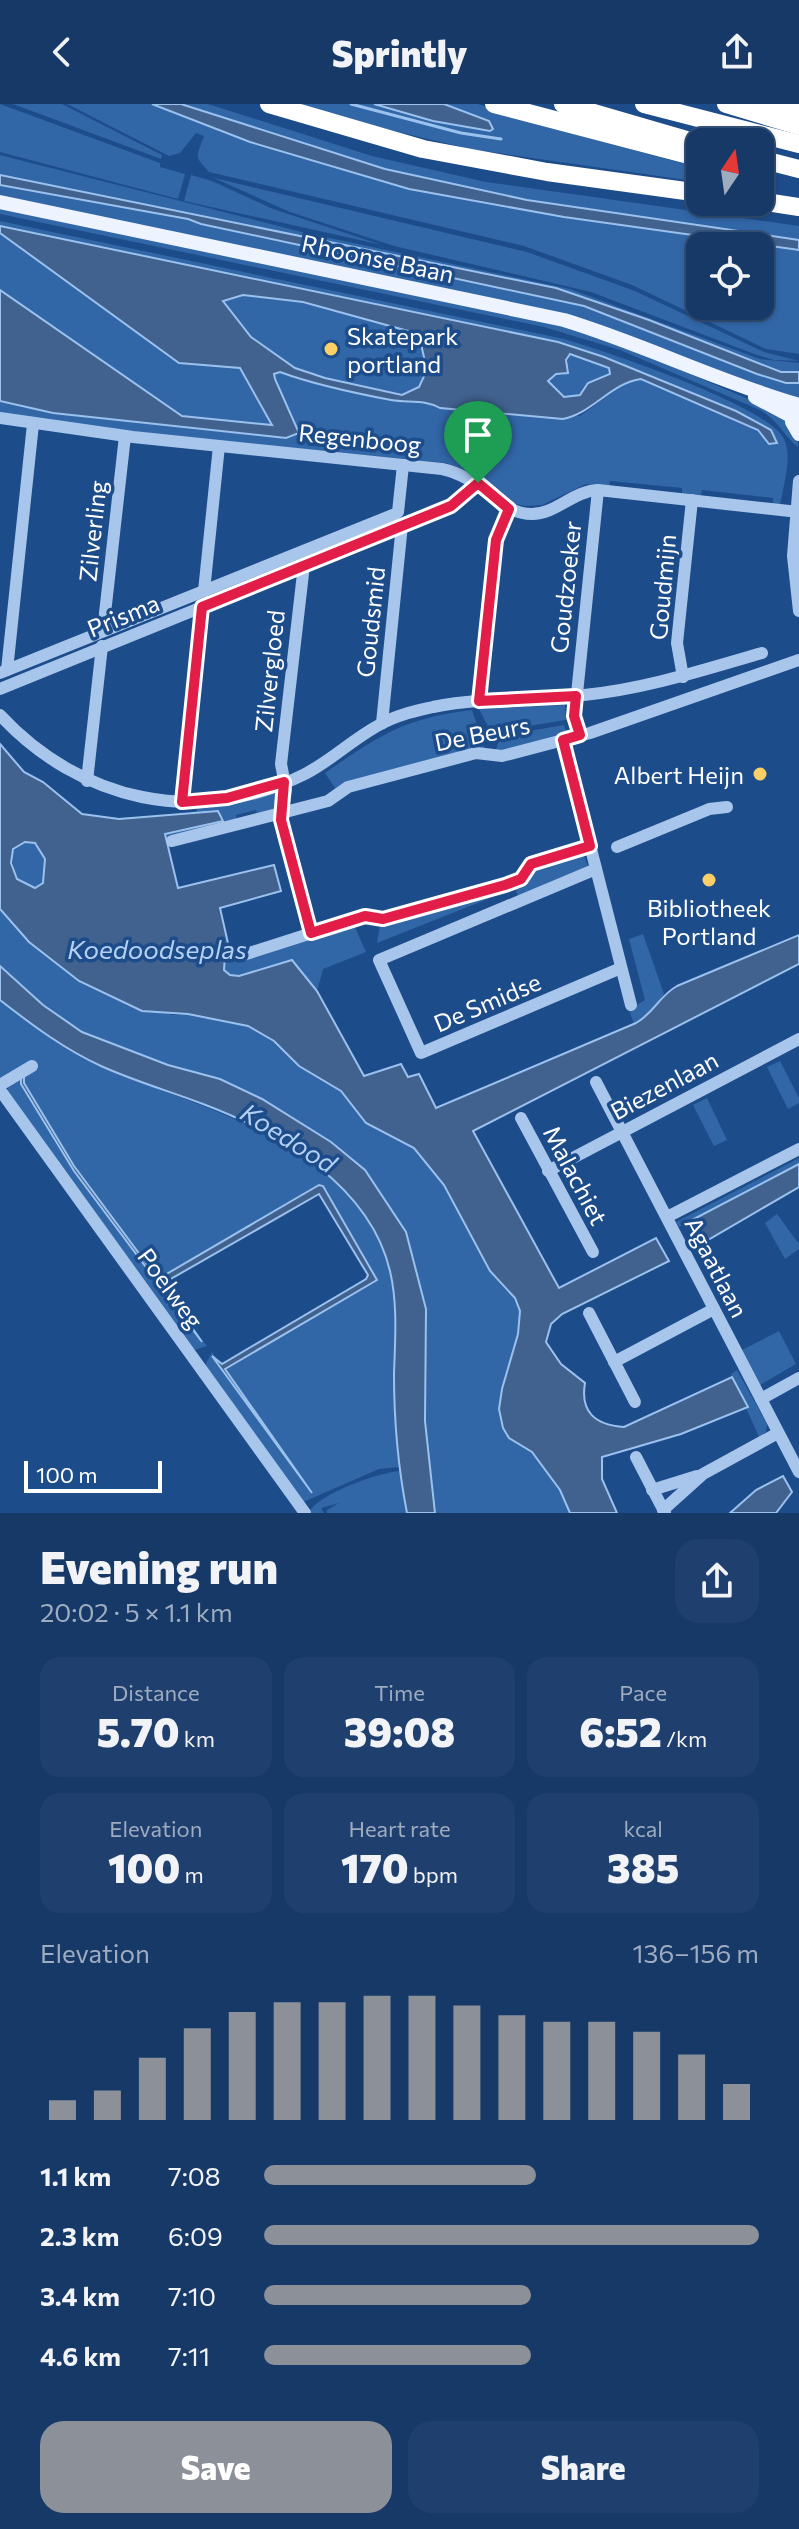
<!DOCTYPE html>
<meta charset="utf-8">
<style>
body{margin:0;font-family:Commissioner,sans-serif;background:#1f406e;color:#f1f3f6;height:100vh;display:flex;flex-direction:column;font-size:30px;white-space:nowrap}
*{box-sizing:border-box;margin:0}
p{font-size:26px;color:#9eacc0}
.icon{flex:none;width:44px;height:44px;fill:none;stroke:currentColor;stroke-width:2;stroke-linecap:round;stroke-linejoin:round}
.map{position:relative;height:1409px;overflow:hidden}
.panel{display:flex;flex-direction:column;background:#163968;flex:1}
.panel>*{flex:none}
.needle{width:52px;rotate:13deg}
.fabs{position:absolute;left:686px;top:24px;display:grid;gap:16px}
.fabs a{display:grid;place-items:center;width:88px;height:88px;border-radius:16px;background:#163968;box-shadow:0 2px 6px #0004,0 0 0 2px #35537c;font-size:40px}
.scale{position:absolute;left:24px;bottom:20px;width:138px;box-sizing:border-box;padding-left:8px;border:4px solid #fff;border-top:0;font-size:22px;line-height:28px;white-space:nowrap;color:#fff;-webkit-text-stroke:6px #1d4c8a;paint-order:stroke}
.pin{position:absolute;display:grid;place-items:center;width:68px;height:68px;color:#fff;margin:-82px -34px;border-radius:50% 50% 50% 0;rotate:-45deg;box-shadow:0 0 8px #0007}
.pin .icon{rotate:45deg}
.round{display:grid;place-items:center;flex:none;width:84px;height:84px;border-radius:24px;background:#1f406e}
.headline{display:flex;align-items:center;justify-content:space-between;height:136px;padding:0 40px}
h1{font-size:44px;font-weight:800;line-height:60px}
.metrics{display:grid;grid-template-columns:repeat(3,1fr);gap:12px;height:136px;padding:8px 40px}
.metrics div{display:grid;align-content:center;border-radius:20px;background:#1f406e;text-align:center}
.metrics b{font-size:40px;font-weight:800}
.metrics small{font-size:22px;font-weight:400}
.metrics p{font-size:22px}
.chart{height:224px;padding:16px 40px}
.chart p{display:flex;justify-content:space-between}
.chart svg{width:100%;height:144px;margin-top:8px;stroke:#8c9099;stroke-width:6}
.primary-button{display:flex;gap:16px;margin-top:auto;padding:16px 40px}
.primary-button a{flex:1;height:92px;border-radius:24px;background:#8c9099;color:#fff;font-size:32px;font-weight:800;line-height:92px;text-align:center}
.primary-button a+a{background:#1f406e;color:#f1f3f6}
ul{padding:0 40px;list-style:none;font-size:26px}
li{display:grid;grid-template-columns:128px 96px 1fr;align-items:center;height:60px}
li i{height:20px;border-radius:10px;background:#8c9099}
header{display:flex;justify-content:space-between;align-items:center;height:104px;padding:0 40px;background:#163968;font-size:36px;font-weight:800}
.map>svg:first-child{display:block}
.green{fill:#3166a7;fill-rule:evenodd}
.water{fill:#41628f;stroke:#9bc1ee;stroke-width:2;fill-rule:evenodd}
.lines{fill:none;stroke-linecap:round;stroke-linejoin:round}
.stream{stroke:#9bc1ee;stroke-width:3}
.minor{stroke:#a8c6ec;stroke-width:12}
.major{stroke:#edf4ff;stroke-width:14}
.highway{stroke:#fff;stroke-width:18}
.route-casing{stroke:#fff;stroke-width:16}
.route{stroke:#e11d48;stroke-width:10}
.poi-dot{fill:#fbd167;stroke:#1d4c8a;stroke-width:3}
.labels{text-anchor:middle;dominant-baseline:central;stroke-width:7;stroke-linejoin:round;paint-order:stroke}
.street-label{font-size:24px;fill:#fff;stroke:#1d4c8a}
.poi-label{font-size:24px;fill:#fff;stroke:#1d4c8a;text-anchor:start}
.water-label{font-size:26px;font-style:italic;fill:#b4d0f3;stroke:#1d4c8a}
</style>
<header><svg class="icon" aria-label="back" viewBox="0 0 24 24"><path d="M15 5l-7 7 7 7"/></svg>Sprintly<svg class="icon" aria-label="share" viewBox="0 0 24 24"><path d="M12 15V3M7 8l5-5 5 5M5 13v7h14v-7"/></svg></header>
<div class="map">
<svg width="799" height="1409" viewBox="0 0 799 1409">
<rect width="100%" height="100%" fill="#1d4c8a"/>
<g class="green">
<polygon points="0,0 160,59 160,63 185,70 178,95 0,48"/>
<polygon points="13,0 62,0 162,51 161,55"/>
<path d="M67 0H152L250 38 409 85 564 113 799 146V250L766 245 632 181 524 142 209 68C195 51 195 57 204 32L196 29 180 49 169 52ZM700 142H760V202H700Z"/>
<polygon points="181,0 208,0 372,52 486,78 799,122 799,136 527,96 385,65"/>
<polygon points="298,0 478,0 536,20 700,64 700,78 470,45 365,20"/>
<polygon points="0,51 306,129 570,185 760,255 799,259 799,268 781,268 649,216 556,184 0,71"/>
<polygon points="191,71 212,77 273,105 382,141 184,97"/>
<polygon points="214,74 527,148 635,187 764,248 799,257 774,256 757,251 591,188 394,142 290,108"/>
<polygon points="0,81 188,115 552,194 584,202 757,270 786,279 799,279 799,293 793,295 641,237 0,92"/>
<path d="M0 104 562 221 646 251 781 309 798 336V343C783 331 779 317 760 306L620 246 544 223 0 110Z"/>
<path d="M0 117 564 235C605 247 769 302 784 335 793 353 783 382 780 402L773 401V394L702 386 701 393 682 391V384L610 377 609 383 586 380 542 401 525 402 509 399 481 374 446 359 90 324 0 310V297L37 306 286 334 299 328 275 275 274 270 280 268C315 282 354 289 391 296 408 299 426 295 440 304L580 312 628 277 641 275 758 326 777 339 736 307 604 253 0 122Z"/>
<polygon points="0,129 179,259 240,264 272,321 182,312 0,186"/>
<polygon points="243,191 303,198 409,227 420,236 427,266 419,283 402,291 325,274 295,264 251,233 223,196"/>
<polygon points="570,250 609,264 610,270 580,290 564,293 548,278 556,270 563,271"/>
<polygon points="565,601 566,616 491,628 479,605"/>
<path d="M472 606 485 645 335 684 325 669C380 631 404 614 472 606Z"/>
<polygon points="564,621 567,630 502,648 496,646 500,632"/>
<polygon points="277,685 282,688 280,705 258,712 256,706 236,711 237,717 168,743 164,730 223,717 218,707 197,709 196,701"/>
<path d="M25 738H35L45 755 43 780 35 784 17 774C12 760 7 742 25 738Z"/>
<polygon points="582,747 588,762 518,792 514,781 532,761"/>
<polygon points="501,784 503,789 377,839 380,821 386,821 386,818"/>
<polygon points="0,805 29,838 79,877 172,911 188,910 248,922 274,937 299,962 341,987 366,1019 414,1044 444,1081 490,1167 515,1194 520,1207 518,1230 502,1285 499,1305 503,1324 509,1334 532,1348 560,1386 570,1409 435,1409 425,1317 426,1205 406,1128 365,1067 220,975 168,961 82,928 43,901 0,862"/>
<polygon points="353,819 366,848 323,865 317,887 292,857 239,872 230,871 224,866 225,851 235,848 236,855"/>
<polygon points="643,830 664,890 648,913 634,920 629,906 645,896 629,835"/>
<path d="M0 896C29 918 57 941 90 957 194 1005 361 1036 391 1169 398 1202 394 1238 394 1272 395 1302 396 1332 399 1363L379 1365 301 1399 205 1261 212 1248 312 1390 224 1265 377 1176 323 1082 319 1081 158 1175 74 1062 23 976 21 980 74 1067 207 1242 194 1246 7 987 9 981 0 977Z"/>
<polygon points="780,957 799,994 799,999 788,1005 767,963"/>
<polygon points="707,994 727,1036 714,1042 693,1001"/>
<polygon points="799,1054 799,1060 679,1123 676,1118"/>
<polygon points="777,1110 799,1140 799,1145 785,1155 765,1119"/>
<polygon points="779,1227 796,1260 760,1281 742,1246"/>
<polygon points="737,1266 767,1320 766,1328 759,1333 731,1270"/>
<path d="M400 1367 407 1409H327V1406L339 1399 321 1404 324 1409H308C320 1389 377 1369 400 1367Z"/>
</g>
<g class="water">
<polygon points="152,0 181,0 385,65 527,96 799,136 799,146 564,113 409,85 250,38"/>
<polygon points="374,0 444,0 489,17 493,25 490,27 433,17"/>
<polygon points="0,71 556,184 649,216 781,268 799,268 799,279 786,279 757,270 584,202 201,120 188,115 0,81"/>
<path d="M0 122 558 238 604 253 736 307 771 326 777 339 769 340 758 326 641 275C611 279 593 309 563 315L440 304C425 295 408 299 391 296 354 289 315 281 280 268L274 270 275 275 299 329 286 334 53 309 0 297V186L182 312 272 321 240 264 179 259 0 129ZM243 191 303 198 408 227 420 236 427 266 419 283 402 291 325 274 295 264 251 233 223 197ZM570 250 609 264 610 270 588 279 580 291 564 293 548 277 556 270 568 269 566 256Z"/>
<path d="M0 640 24 668 43 678 82 710 119 715 218 707 223 717 165 730 178 784 274 761 281 787 220 804 230 848 225 851 224 866 230 871 239 872 292 856 317 887 364 972 401 960 408 973 419 970 436 1004 636 919C654 909 659 892 677 882L799 831V860L473 1027 559 1184 656 1134 669 1157 562 1210 551 1220 546 1238 561 1260 585 1279C580 1308 595 1321 624 1323L732 1273 748 1303 681 1330 602 1353V1375L617 1409H570L560 1386 532 1348 509 1334 503 1324 499 1305 502 1285 518 1230 520 1207 515 1194 490 1167 444 1081 414 1044 366 1019 341 987 299 962 274 937 248 922 188 910 142 907 79 877 29 838 0 805ZM25 738 35 739 45 755 43 779 35 784 17 775 11 759 13 745Z"/>
<path d="M0 862 43 901 82 928 168 961 220 975 262 995 331 1038 365 1066 406 1128 426 1205 425 1317 435 1409H407C398 1363 394 1317 394 1270 395 1237 398 1201 390 1167 370 1082 280 1029 203 1000 169 987 134 977 101 962 64 945 32 921 0 896Z"/>
<polygon points="21,973 24,973 24,979 74,1062 158,1175 319,1081 323,1082 377,1176 225,1265 312,1389 212,1252 222,1260 366,1175 368,1171 319,1090 162,1180 202,1238 74,1067 21,980"/>
<polygon points="799,1060 799,1083 701,1140 690,1117"/>
<polygon points="783,1372 792,1388 776,1409 730,1409 756,1386"/>
</g>
<g class="lines">
<polyline class="stream" points="351,0 461,29 501,35"/>
<g class="minor">
<path d="M0 314 133 333 442 365C482 373 498 410 532 410 556 410 573 387 598 386L799 408"/>
<polyline points="799,377 793,452 799,507"/>
<polyline points="304,461 281,660 286,686 281,716 311,829"/>
<polyline points="204,487 219,342"/>
<polyline points="103,527 125,332"/>
<polyline points="7,566 33,320"/>
<polyline points="0,569 395,410 398,408 403,361"/>
<polyline points="683,573 677,539 692,396"/>
<polyline points="0,585 451,402 478,379"/>
<polyline points="479,597 496,436 509,405"/>
<path d="M0 611C80 697 197 724 305 670 332 656 354 634 381 620 396 611 416 607 433 603 483 593 534 596 584 591 645 585 703 566 762 549"/>
<polyline points="382,619 402,421"/>
<polyline points="580,631 575,609 598,386"/>
<polyline points="563,636 631,901"/>
<polyline points="87,677 102,542"/>
<polyline points="182,698 202,503"/>
<polyline points="709,705 727,703"/>
<polyline points="172,737 328,697 348,683 476,649 502,652 590,629 799,556"/>
<polyline points="617,743 707,706"/>
<polyline points="596,765 379,856 421,949 621,864"/>
<polyline points="240,852 365,812 383,815 505,781 521,775 531,760 590,742"/>
<polyline points="596,978 799,1368"/>
<polyline points="0,981 32,962"/>
<polyline points="0,986 305,1409"/>
<polyline points="521,1014 593,1148"/>
<polyline points="548,1067 799,935"/>
<polyline points="667,1113 799,1045"/>
<polyline points="589,1209 635,1298"/>
<polyline points="614,1258 714,1205"/>
<polyline points="761,1295 799,1274"/>
<polyline points="636,1353 665,1409"/>
<polyline points="652,1386 697,1372"/>
<polyline points="663,1406 703,1370 778,1329"/>
</g>
<g class="major">
<path d="M0 98 564 216C643 240 717 277 796 300"/>
<polyline points="755,293 791,312"/>
<polyline points="794,304 792,318 799,330"/>
</g>
<g class="highway">
<polyline points="269,0 423,45 547,68 700,89"/>
<polyline points="494,0 700,54"/>
<polyline points="563,0 700,40"/>
<polyline points="644,0 799,40"/>
<polyline points="726,0 799,22"/>
<polyline points="767,0 799,8"/>
<polyline points="760,55 799,65"/>
<polyline points="760,97 799,103"/>
</g>
</g>
<g class="lines">
<g class="route-casing">
<polygon id="route" points="478,379 509,405 496,436 479,597 576,592 574,612 580,631 563,636 590,742 531,760 521,775 505,781 383,815 365,812 311,829 281,716 284,678 227,694 182,698 202,503 451,402"/>
</g>
<use href="#route" class="route"/>
</g>
<g class="poi-dot">
<circle cx="331" cy="245" r="8"/>
<circle cx="760" cy="670" r="8"/>
<circle cx="709" cy="776" r="8"/>
</g>
<g class="labels">
<g class="street-label">
<text transform="translate(378 154) rotate(12)">Rhoonse Baan</text>
<text transform="translate(360 334) rotate(6)">Regenboog</text>
<text transform="translate(92 427) rotate(-84)">Zilverling</text>
<text transform="translate(565 483) rotate(-84)">Goudzoeker</text>
<text transform="translate(662 483) rotate(-85)">Goudmijn</text>
<text transform="translate(123 511) rotate(-22)">Prisma</text>
<text transform="translate(370 518) rotate(-84)">Goudsmid</text>
<text transform="translate(269 567) rotate(-84)">Zilvergloed</text>
<text transform="translate(482 629) rotate(-11)">De Beurs</text>
<text transform="translate(487 898) rotate(-23)">De Smidse</text>
<text transform="translate(664 981) rotate(-28)">Biezenlaan</text>
<text transform="translate(576 1071) rotate(62)">Malachiet</text>
<text transform="translate(717 1163) rotate(63)">Agaatlaan</text>
<text transform="translate(171 1184) rotate(54)">Poelweg</text>
</g>
<g class="poi-label">
<text x="347" y="231">Skatepark<tspan x="347" dy="28">portland</tspan></text>
<text x="744" y="670" text-anchor="end">Albert Heijn</text>
<text x="709" y="803" text-anchor="middle">Bibliotheek<tspan x="709" dy="28">Portland</tspan></text>
</g>
<g class="water-label">
<text x="157" y="844">Koedoodseplas</text>
<text transform="translate(289 1033) rotate(32)">Koedood</text>
</g>
</g>
</svg>
<div class="fabs">
<a><svg class="needle" viewBox="-14 -14 28 28"><path d="M0-13l5 13h-10z" fill="#e53935"/><path d="M0 13l5-13h-10z" fill="#9eacc0"/></svg></a>
<a><svg class="icon" aria-label="locate" viewBox="0 0 24 24"><circle cx="12" cy="12" r="6"/><path d="M12 2v4M12 18v4M2 12h4M18 12h4"/></svg></a>
</div>
<div class="scale">100 m</div>
<div class="pin" style="left:478px;top:379px;background:#1e9e55"><svg class="icon" aria-label="arrive" viewBox="0 0 24 24"><path d="M6 21V4h12l-3 4 3 4H6"/></svg></div>
</div>
<section class="panel">
<div class="headline"><div><h1>Evening run</h1><p>20:02 · 5 × 1.1 km</p></div><a class="round"><svg class="icon" aria-label="share" viewBox="0 0 24 24"><path d="M12 15V3M7 8l5-5 5 5M5 13v7h14v-7"/></svg></a></div>
<div class="metrics">
<div><p>Distance</p><b>5.70<small> km</small></b></div>
<div><p>Time</p><b>39:08</b></div>
<div><p>Pace</p><b>6:52<small> /km</small></b></div>
</div>
<div class="metrics">
<div><p>Elevation</p><b>100<small> m</small></b></div>
<div><p>Heart rate</p><b>170<small> bpm</small></b></div>
<div><p>kcal</p><b>385</b></div>
</div>
<div class="chart"><p><span>Elevation</span>136–156 m</p>
<svg viewBox="0 0 160 44" preserveAspectRatio="none"><path d="M5 44V38M15 44V35M25 44V25M35 44V16M45 44V11M55 44V8M65 44V8M75 44V6M85 44V6M95 44V9M105 44V12M115 44V14M125 44V14M135 44V17M145 44V24M155 44V33"/></svg>
</div>
<ul>
<li><b>1.1 km</b>7:08<i style="width:55%"></i></li>
<li><b>2.3 km</b>6:09<i style="width:100%"></i></li>
<li><b>3.4 km</b>7:10<i style="width:54%"></i></li>
<li><b>4.6 km</b>7:11<i style="width:54%"></i></li>
</ul>
<div class="primary-button"><a>Save</a><a>Share</a></div>
</section>
